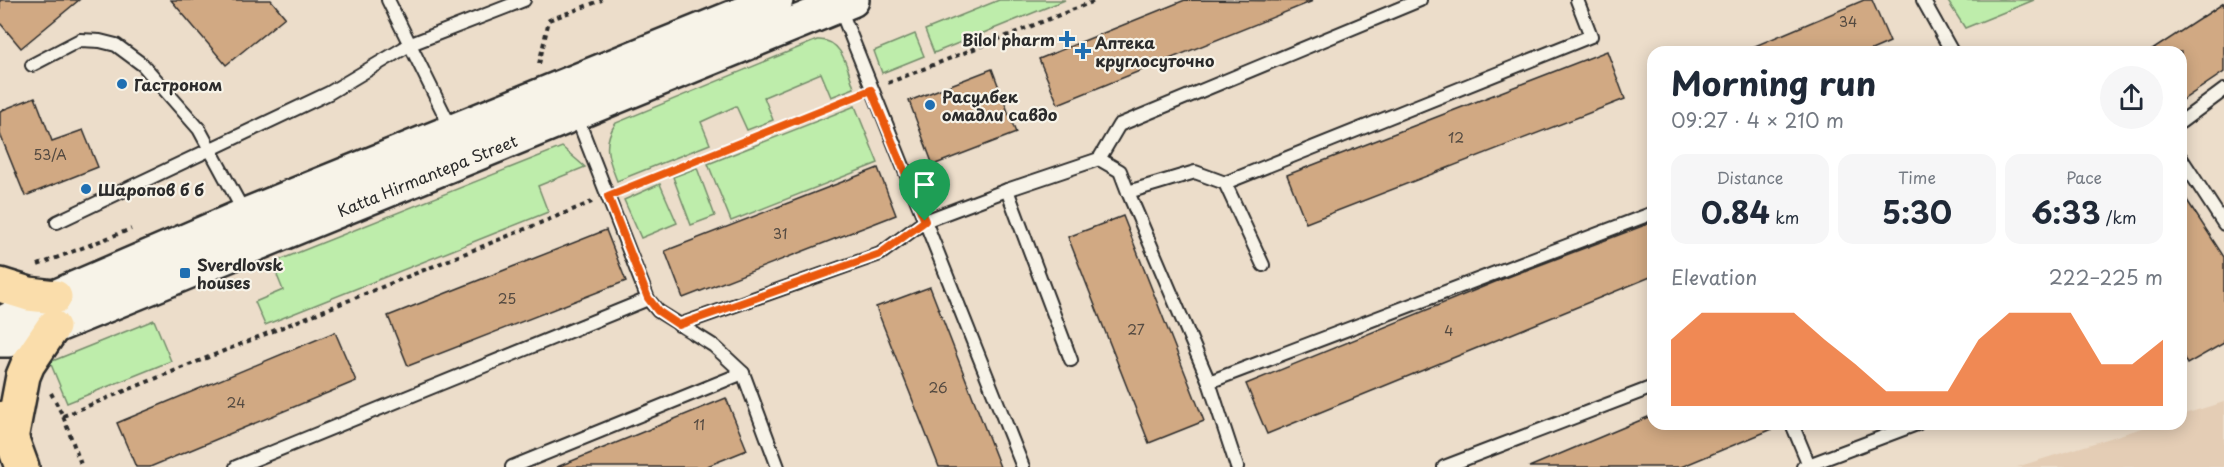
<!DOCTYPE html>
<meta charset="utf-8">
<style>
body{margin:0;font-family:"Playpen Sans",sans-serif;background:#f6f6f7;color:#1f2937;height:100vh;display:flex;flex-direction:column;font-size:22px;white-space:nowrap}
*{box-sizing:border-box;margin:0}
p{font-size:20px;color:#747a83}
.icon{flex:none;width:33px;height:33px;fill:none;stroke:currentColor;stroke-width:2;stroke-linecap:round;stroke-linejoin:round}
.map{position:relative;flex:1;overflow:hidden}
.details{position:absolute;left:1647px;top:46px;width:540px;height:384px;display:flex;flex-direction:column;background:#fff;border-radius:18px;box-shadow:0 3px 15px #0003}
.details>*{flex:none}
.pin{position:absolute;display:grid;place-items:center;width:51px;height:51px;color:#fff;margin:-62px -26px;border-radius:50% 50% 50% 0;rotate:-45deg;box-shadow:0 0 6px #0007}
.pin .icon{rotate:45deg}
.round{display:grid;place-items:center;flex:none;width:63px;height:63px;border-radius:32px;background:#f6f6f7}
.overview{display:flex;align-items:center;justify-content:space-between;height:102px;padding:0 24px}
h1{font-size:33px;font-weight:700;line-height:45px}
.figures{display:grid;grid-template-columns:repeat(3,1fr);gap:9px;height:102px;padding:6px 24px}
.figures div{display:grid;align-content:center;border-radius:15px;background:#f6f6f7;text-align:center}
.figures b{font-size:30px;font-weight:700}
.figures small{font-size:16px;font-weight:400}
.figures p{font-size:16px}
.chart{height:168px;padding:12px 24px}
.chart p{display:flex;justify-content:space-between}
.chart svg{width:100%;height:108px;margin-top:6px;fill:#ea580c;opacity:.7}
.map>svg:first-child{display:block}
.built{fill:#e4cdb5}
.green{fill:#beedab;stroke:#748c6b;stroke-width:1.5}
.building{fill:#d1a983;stroke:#2b2b2b;stroke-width:1.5}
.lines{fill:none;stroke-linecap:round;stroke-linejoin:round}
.service-casing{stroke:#2b2b2b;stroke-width:16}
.secondary-casing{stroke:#2b2b2b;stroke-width:38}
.primary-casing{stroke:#2b2b2b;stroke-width:38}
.path{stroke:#2b2b2b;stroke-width:4;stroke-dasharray:4.5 4.5;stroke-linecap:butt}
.service{stroke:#f7f3e8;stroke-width:12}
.secondary{stroke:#f7f3e8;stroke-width:33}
.primary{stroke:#faddab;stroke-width:33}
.route-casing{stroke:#fff;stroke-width:12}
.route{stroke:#ea580c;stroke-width:8}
.poi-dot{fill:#1f6fb2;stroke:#f7f3e8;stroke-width:2}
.labels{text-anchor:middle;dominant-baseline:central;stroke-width:4.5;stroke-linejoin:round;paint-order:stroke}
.number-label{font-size:14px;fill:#544a41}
.poi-label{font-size:16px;font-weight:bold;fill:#2b2b2b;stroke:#f7f3e8;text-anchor:start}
.street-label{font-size:16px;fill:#2b2b2b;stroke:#f7f3e8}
</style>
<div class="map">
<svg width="2224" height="467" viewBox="0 0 2224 467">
<rect width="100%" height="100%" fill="#ecddca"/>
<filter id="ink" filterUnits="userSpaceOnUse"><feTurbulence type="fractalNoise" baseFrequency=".0167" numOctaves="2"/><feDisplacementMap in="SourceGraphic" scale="12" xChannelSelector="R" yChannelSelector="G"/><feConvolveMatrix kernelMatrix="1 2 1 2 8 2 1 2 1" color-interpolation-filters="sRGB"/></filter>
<g filter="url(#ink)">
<polygon class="built" points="2224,402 2224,467 2017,467 2152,425 2181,424 2181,415"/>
<g class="green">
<polygon points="999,0 1065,0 934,53 925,30"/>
<polygon points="1947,0 2034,0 1965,28"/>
<polygon points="915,34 924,56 882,73 874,51"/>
<path d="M817 40C843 38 847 68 854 88L831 97 821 73 764 97 773 120 747 130 736 106 701 122 710 144 617 181C609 160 601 144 616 123Z"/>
<polygon points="855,106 878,163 731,221 708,164"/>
<polygon points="562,147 585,167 538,186 548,212 265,325 255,302 283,290 272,263"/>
<polygon points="697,168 715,216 691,225 673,177"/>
<polygon points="660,184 677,223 641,238 624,200"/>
<polygon points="154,320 171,361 67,403 50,362"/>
</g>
<g class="building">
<polygon points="0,0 79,0 21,48 0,23"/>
<polygon points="171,0 271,0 285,17 226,65"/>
<polygon points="1185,0 1313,1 1058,104 1039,59"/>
<polygon points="1864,0 1872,0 1890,42 1867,52 1741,52"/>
<polygon points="2224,3 2224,72 2181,101 2181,52 2149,52"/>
<polygon points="1607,51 1625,99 1306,223 1287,175"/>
<polygon points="992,69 1016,133 933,165 909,101"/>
<polygon points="35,97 52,141 83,130 98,167 25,196 0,134 0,111"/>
<polygon points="878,168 896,215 683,298 665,251"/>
<polygon points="2181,191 2224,257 2224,343 2187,364 2181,352"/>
<polygon points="1123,216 1204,421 1149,443 1068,237"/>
<polygon points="1653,222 1653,276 1267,434 1246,384 1495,282"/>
<polygon points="606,230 626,281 408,366 388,316"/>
<polygon points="930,287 1000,467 939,467 876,307"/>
<polygon points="335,332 356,381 150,467 136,467 117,423"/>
<polygon points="726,398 747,450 705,467 557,467"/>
<polygon points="1653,415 1653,424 1782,425 1681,467 1529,467"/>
</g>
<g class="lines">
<g class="service-casing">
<g id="service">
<polyline points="388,0 452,130"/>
<polyline points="1923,0 1952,52"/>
<polyline points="839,6 925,221 1007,190 1099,159 1119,125 1420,0"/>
<polyline points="32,65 80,40 100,41 116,45 143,65 199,129 245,214"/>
<polyline points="576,115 648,299 658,311 714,346 743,373 778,467"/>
<polyline points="2181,122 2224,90"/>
<polyline points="2181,158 2224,224"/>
<polyline points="1099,159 1120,171 1128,192 1209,382 1237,467"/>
<polyline points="1225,183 1591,36 1577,0"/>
<polyline points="1007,190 1071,360"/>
<polyline points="1128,192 1195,172 1225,183 1263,265"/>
<polyline points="57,222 329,93 411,44 524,0"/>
<polyline points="679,325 880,254 925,221 1023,467"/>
<polyline points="1209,382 1653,213"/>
<polyline points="1792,424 1809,465"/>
<polyline points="236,467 648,299"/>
<polyline points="512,467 743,373"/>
<polyline points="1444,467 1653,387"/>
<polyline points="1803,467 1917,424"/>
</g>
</g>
<g class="secondary-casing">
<g id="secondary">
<polyline points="0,324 55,297 246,215 776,0"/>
<polyline points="0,340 9,340 53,327 852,0"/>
</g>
</g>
<g class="primary-casing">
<g id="primary">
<polyline points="0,285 29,294 55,297"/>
<polyline points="4,418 22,467"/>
<polyline points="11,439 23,376 28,364 53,327"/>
</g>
</g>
<g class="path">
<polyline points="539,64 549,20 602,0"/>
<polyline points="888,83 1097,0"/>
<polyline points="624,189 856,95"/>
<polyline points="38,265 131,229"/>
<polyline points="51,393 63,416 82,467"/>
<polyline points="63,416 592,202"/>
</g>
<use href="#service" class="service"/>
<use href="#secondary" class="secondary"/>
<use href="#primary" class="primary"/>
</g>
</g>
<g class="lines" filter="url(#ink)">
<g class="route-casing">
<polygon id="route" points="871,90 925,221 880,254 679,325 658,311 648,298 608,196"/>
</g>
<use href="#route" class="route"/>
</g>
<g class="poi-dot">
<path d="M1064 30h6v6h6v6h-6v6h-6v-6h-6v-6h6z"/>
<path d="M1080 42h6v6h6v6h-6v6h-6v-6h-6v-6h6z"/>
<circle cx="122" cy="84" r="6"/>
<circle cx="930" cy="105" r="6"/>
<circle cx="86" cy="189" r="6"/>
<rect x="179" y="267" width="12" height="12" rx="3"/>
</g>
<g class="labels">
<g class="number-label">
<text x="1848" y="21">34</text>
<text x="1456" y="137">12</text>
<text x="50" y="154">53/А</text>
<text x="780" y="233">31</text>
<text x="507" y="298">25</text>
<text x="1136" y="329">27</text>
<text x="1449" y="330">4</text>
<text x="938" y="387">26</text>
<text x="236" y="402">24</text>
<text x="699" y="424">11</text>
</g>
<g class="poi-label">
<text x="1055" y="39" text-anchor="end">Bilol pharm</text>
<text x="1095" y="42">Аптека<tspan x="1095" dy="18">круглосуточно</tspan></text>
<text x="134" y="84">Гастроном</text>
<text x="942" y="96">Расулбек<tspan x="942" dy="18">омадли савдо</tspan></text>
<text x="98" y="189">Шаропов б б</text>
<text x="197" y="264">Sverdlovsk<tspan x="197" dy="18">houses</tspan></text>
</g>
<g class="street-label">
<text transform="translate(427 175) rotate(-22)">Katta Hirmаntepa Street</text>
</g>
</g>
</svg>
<div class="pin" style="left:925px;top:221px;background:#1e9e55"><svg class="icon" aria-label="arrive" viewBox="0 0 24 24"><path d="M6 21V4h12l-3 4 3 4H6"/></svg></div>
<section class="details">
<div class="overview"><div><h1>Morning run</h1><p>09:27 · 4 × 210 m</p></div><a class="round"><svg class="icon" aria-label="share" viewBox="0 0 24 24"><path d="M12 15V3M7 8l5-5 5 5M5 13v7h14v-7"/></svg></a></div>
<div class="figures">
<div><p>Distance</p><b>0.84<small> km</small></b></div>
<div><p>Time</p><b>5:30</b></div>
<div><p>Pace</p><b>6:33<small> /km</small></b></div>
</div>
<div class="chart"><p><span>Elevation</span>222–225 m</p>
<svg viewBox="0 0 160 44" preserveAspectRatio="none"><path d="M0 44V17L10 6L20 6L30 6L40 6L50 17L60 27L70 38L80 38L90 38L100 17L110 6L120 6L130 6L140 27L150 27L160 17V44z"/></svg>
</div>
</section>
</div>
